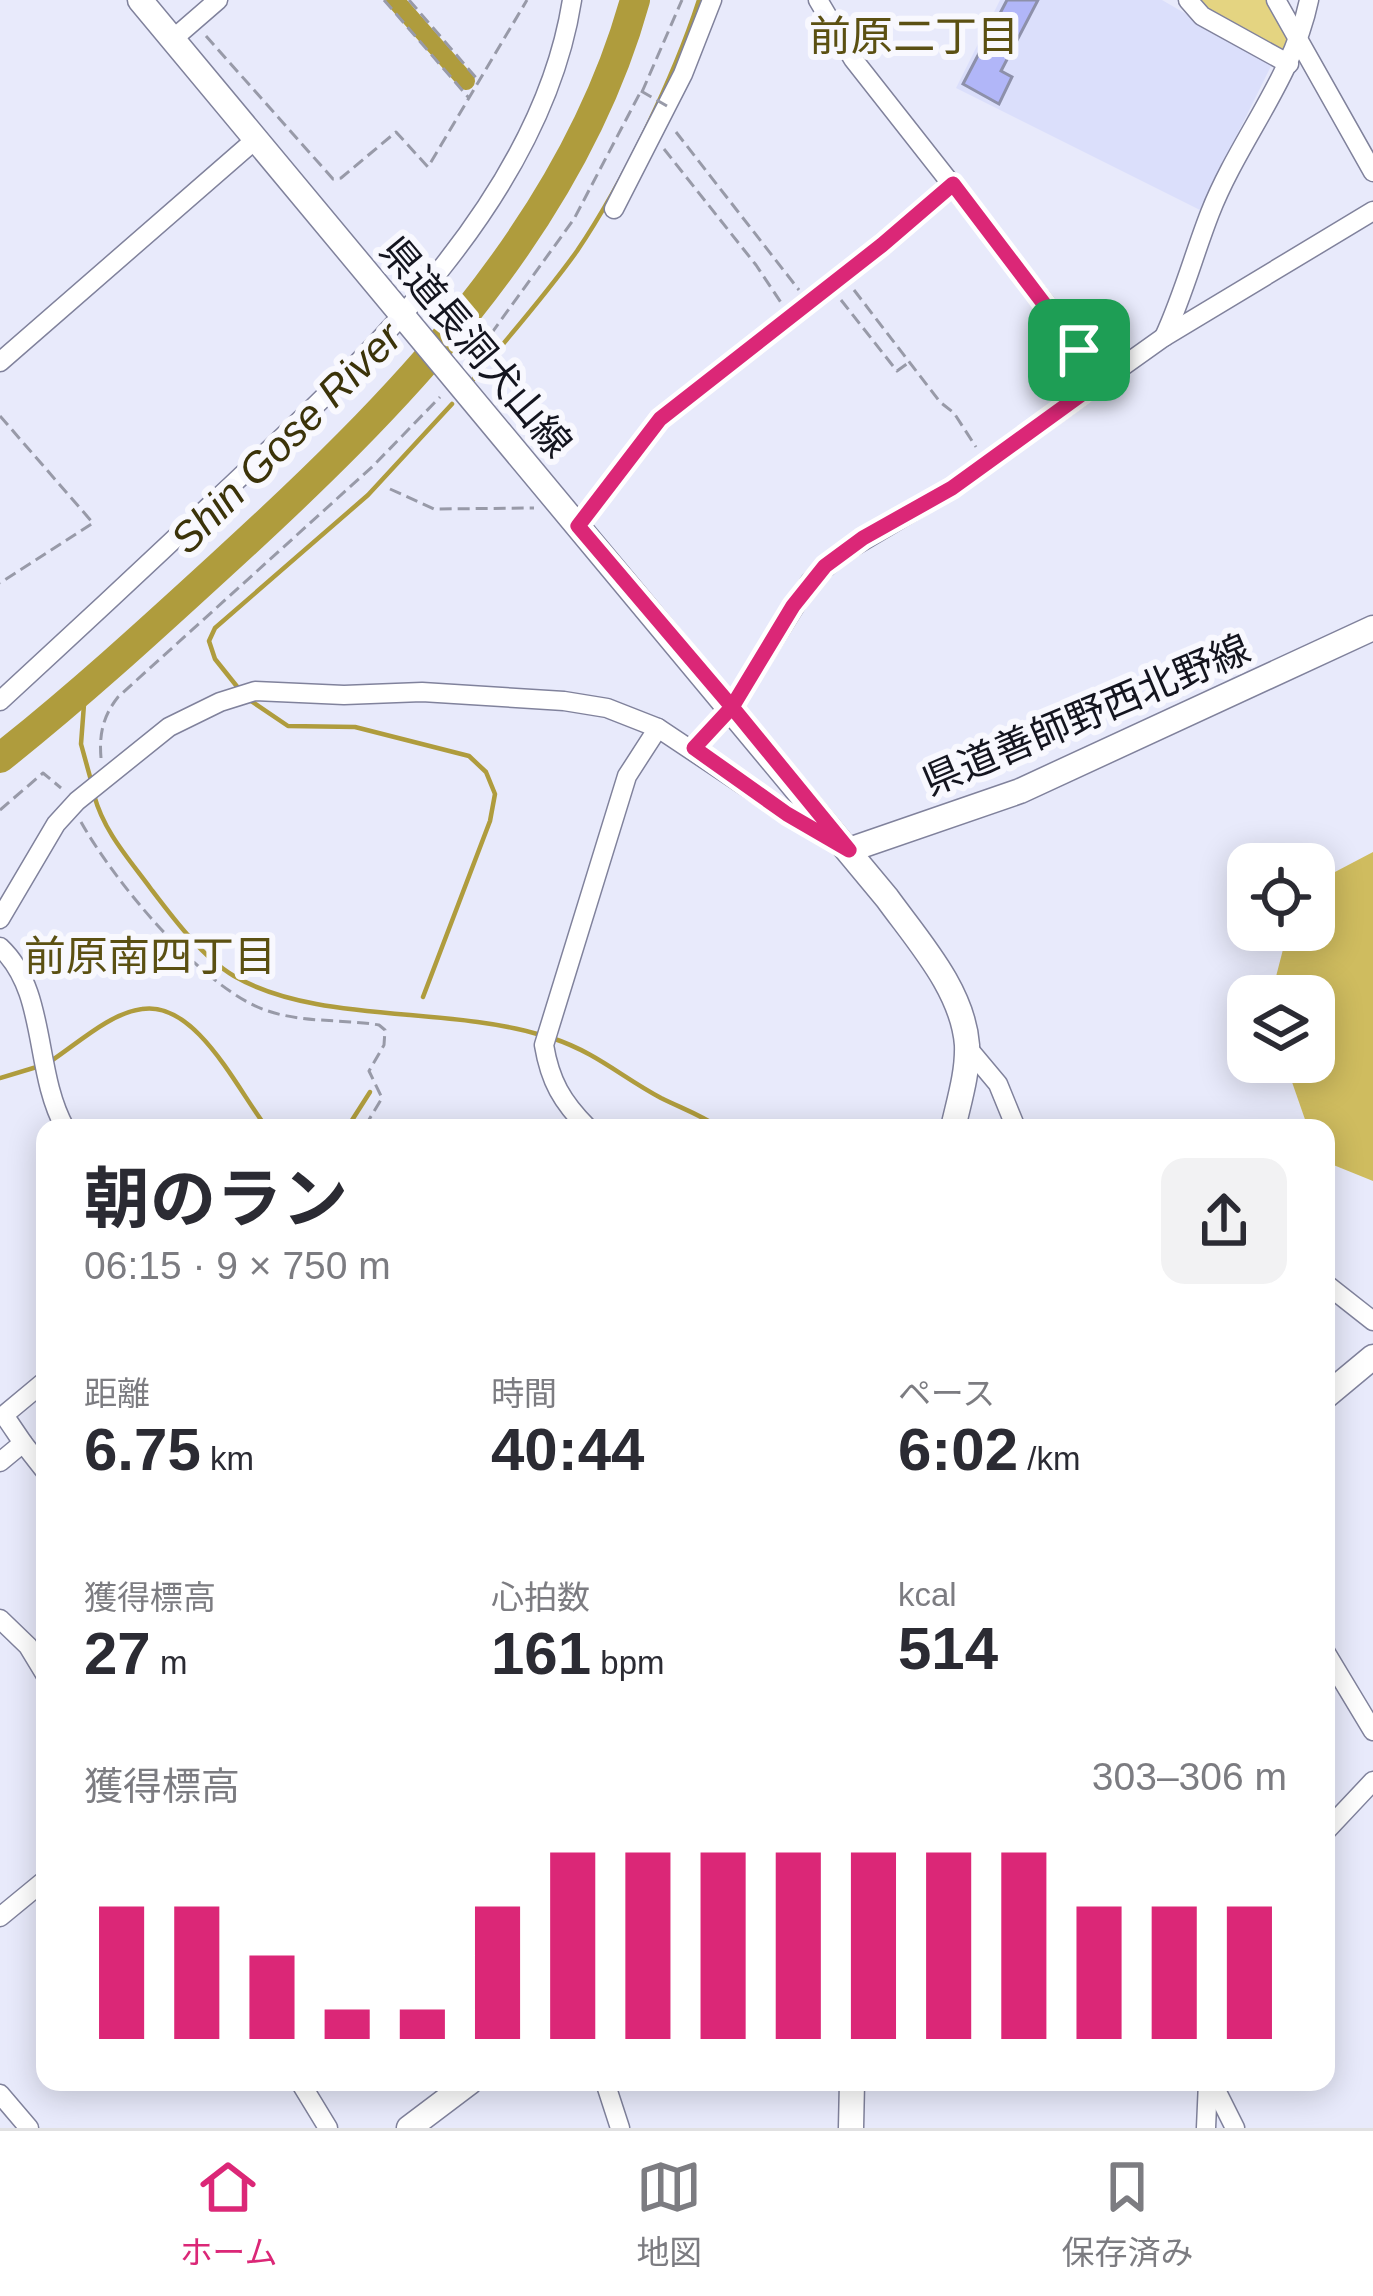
<!DOCTYPE html>
<html lang="ja">
<meta charset="utf-8">
<style>
body{margin:0;font-family:Arial,"Noto Sans JP",sans-serif;background:#f2f2f3;color:#2b2b33;height:100vh;display:flex;flex-direction:column;font-size:45px;white-space:nowrap}
*{box-sizing:border-box;margin:0}
p{font-size:39px;color:#7c7c81}
.icon{flex:none;width:66px;height:66px;fill:none;stroke:currentColor;stroke-width:2;stroke-linecap:round;stroke-linejoin:round}
.map{position:relative;flex:1;overflow:hidden}
.panel{position:absolute;left:36px;top:1119px;width:1299px;height:972px;display:flex;flex-direction:column;background:#fff;border-radius:24px;box-shadow:0 6px 30px #0003}
.panel>*{flex:none}
.tools{position:absolute;left:1227px;top:843px;display:grid;gap:24px}
.tools a{display:grid;place-items:center;width:108px;height:108px;border-radius:24px;background:#fff;box-shadow:0 6px 30px #0003;font-size:60px}
.pin{position:absolute;display:grid;place-items:center;width:102px;height:102px;color:#fff;margin:-51px;border-radius:24px;box-shadow:0 6px 18px #0006}
.round{display:grid;place-items:center;flex:none;width:126px;height:126px;border-radius:24px;background:#f2f2f3}
.summary{display:flex;align-items:center;justify-content:space-between;height:204px;padding:0 48px}
h1{font-size:66px;font-weight:700;line-height:90px}
.metrics{display:grid;grid-template-columns:repeat(3,1fr);gap:18px;height:204px;padding:12px 48px}
.metrics div{display:grid;align-content:center}
.metrics b{font-size:60px;font-weight:700}
.metrics small{font-size:33px;font-weight:400}
.metrics p{font-size:33px}
.chart{height:336px;padding:24px 48px}
.chart p{display:flex;justify-content:space-between}
.chart svg{width:100%;height:216px;margin-top:12px;stroke:#db2777;stroke-width:6}
.tab-bar{display:flex;justify-content:space-around;align-items:center;height:168px;border-top:3px solid #e1e1e2;background:#fff;font-size:33px;color:#7c7c81}
.tab-bar a{display:grid;justify-items:center;gap:6px}
.tab-bar .selected{color:#db2777}
.map>svg:first-child{display:block}
.built{fill:#dbdffb}
.green{fill:#e4d481}
.forest{fill:#cfbc5f}
.lines{fill:none;stroke-linecap:round;stroke-linejoin:round}
.stream{stroke:#af9c3d;stroke-width:4.5}
.canal{stroke:#af9c3d;stroke-width:18}
.river{stroke:#af9c3d;stroke-width:30}
.building{fill:#b1b6f8;stroke:#8d90aa;stroke-width:3}
.minor-casing{stroke:#80829c;stroke-width:21}
.major-casing{stroke:#80829c;stroke-width:27}
.path{stroke:#989aa8;stroke-width:3;stroke-dasharray:12 6;stroke-linecap:butt}
.minor{stroke:#fff;stroke-width:18}
.major{stroke:#fff;stroke-width:24}
.path-bridge{stroke:#989aa8;stroke-width:3;stroke-dasharray:12 6;stroke-linecap:butt}
.route-casing{stroke:#fff;stroke-width:24}
.route{stroke:#db2777;stroke-width:15}
.labels{text-anchor:middle;dominant-baseline:central;stroke-width:12;stroke-linejoin:round;paint-order:stroke}
.street-label{font-size:39px;fill:#14151f;stroke:#f8f8fe}
.neighbourhood-label{font-size:42px;fill:#5b5012;stroke:#f8f8fe}
.water-label{font-size:42px;font-style:italic;fill:#3b3309;stroke:#f8f8fe}
</style>
<div class="map">
<svg width="1373" height="2128" viewBox="0 0 1373 2128">
<rect width="100%" height="100%" fill="#e8eafb"/>
<polygon class="built" points="1000,0 1162,0 1272,64 1200,210 956,88"/>
<polygon class="green" points="1195,0 1270,0 1292,42 1285,55"/>
<polygon class="forest" points="1373,852 1373,1181 1326,1162 1326,1128 1308,1128 1285,1062 1314,1062 1314,996 1271,996 1288,930 1314,930 1314,883"/>
<g class="lines">
<g class="stream">
<path d="M471 382C507 339 545 296 577 251 623 183 674 77 699 0"/>
<polyline points="239,689 215,659 209,641 215,628 368,495 452,404"/>
<polyline points="85,691 81,744 92,784"/>
<polyline points="251,701 288,726 355,727 469,756 486,772 495,794 490,821 423,997"/>
<path d="M94 795C104 832 129 859 151 889 173 918 203 958 234 976 317 1024 445 1006 541 1035"/>
<path d="M552 1038C597 1053 620 1076 661 1098 681 1108 701 1115 720 1128"/>
<path d="M51 1061C77 1044 110 1013 142 1009 196 1000 238 1091 267 1128"/>
<polyline points="0,1078 40,1066"/>
<polyline points="347,1128 370,1092"/>
</g>
<polyline class="canal" points="395,0 466,81"/>
<path class="river" d="M0 758C77 697 148 632 220 566 392 409 571 231 635 0"/>
</g>
<polygon class="building" points="1007,0 1038,0 1001,71 1012,77 999,104 963,84"/>
<g class="lines">
<g class="minor-casing">
<g id="minor">
<polyline points="818,0 853,59 1104,378"/>
<polyline points="1188,0 1202,16 1289,64"/>
<polyline points="1276,0 1373,172"/>
<polyline points="173,39 218,0"/>
<polyline points="614,209 683,74 712,0"/>
<path d="M1164 337C1183 296 1194 254 1210 213 1239 139 1293 78 1309 0"/>
<polyline points="0,362 256,139"/>
<polyline points="578,526 660,419 882,245 953,185"/>
<path d="M0 701C74 633 147 565 220 496 361 364 541 200 572 0"/>
<polyline points="693,748 732,707 810,582 841,554 952,488 1164,337 1373,211"/>
<polyline points="0,919 56,824 77,801 169,727 220,702 255,691 344,695 422,692 564,701 607,708 658,728 787,814 830,838"/>
<path d="M0 947C48 992 33 1070 65 1128"/>
<polyline points="967,1047 998,1084 1016,1128"/>
<path d="M588 1128C562 1102 550 1081 544 1045L627 776 658 728"/>
<polyline points="1326,1284 1373,1321"/>
<polyline points="23,1443 45,1471"/>
<polyline points="0,1462 23,1443 4,1415 45,1381"/>
<polyline points="0,1619 28,1646 45,1674"/>
<polyline points="1326,1653 1373,1731"/>
<polyline points="1326,1831 1373,1781"/>
<polyline points="0,1917 45,1880"/>
<polyline points="300,2082 328,2128"/>
<polyline points="605,2082 620,2128"/>
<polyline points="1212,2082 1235,2128"/>
<polyline points="0,2094 29,2128"/>
<polyline points="1206,2128 1208,2082"/>
</g>
</g>
<g class="major-casing">
<g id="major">
<path d="M140 0 887 898C918 941 963 990 967 1045 968 1073 959 1101 953 1128"/>
<polyline points="849,850 1020,791 1373,628"/>
<polyline points="1326,1396 1373,1357"/>
<polyline points="409,2128 470,2082"/>
<polyline points="851,2128 852,2082"/>
</g>
</g>
<g class="path">
<polyline points="384,0 469,98"/>
<polyline points="409,0 478,80"/>
<polyline points="206,36 333,179 341,178 396,132 428,167 527,0"/>
<polyline points="642,92 682,0"/>
<polyline points="676,132 799,290"/>
<polyline points="664,149 756,265 782,304"/>
<polyline points="854,290 940,402 954,413 976,447"/>
<polyline points="841,300 897,371 908,363"/>
<polyline points="470,363 574,219 641,91"/>
<polyline points="0,416 93,523 0,583"/>
<polyline points="390,489 434,509 534,508"/>
<path d="M101 758C99 734 103 716 118 697L373 466 440 397"/>
<polyline points="0,810 43,773 61,788"/>
<path d="M81 822C114 881 203 990 268 1011 304 1023 342 1019 379 1025L385 1030 384 1045 369 1071 382 1098 364 1128"/>
</g>
<use href="#minor" class="minor"/>
<use href="#major" class="major"/>
<polyline class="path-bridge" points="641,91 667,106"/>
</g>
<g class="lines">
<g class="route-casing">
<polyline id="route" points="1079,350 953,184 882,245 660,419 578,526 732,707 694,748 787,814 849,850 732,707 793,606 825,566 863,538 952,488 1104,378 1079,350"/>
</g>
<use href="#route" class="route"/>
</g>
<g class="labels">
<g class="street-label">
<text transform="translate(476 347) rotate(50)">県道長洞犬山線</text>
<text transform="translate(1086 715) rotate(-23)">県道善師野西北野線</text>
</g>
<g class="neighbourhood-label">
<text x="914" y="36">前原二丁目</text>
<text x="150" y="956">前原南四丁目</text>
</g>
<g class="water-label">
<text transform="translate(286 438) rotate(-45)">Shin Gose River</text>
</g>
</g>
</svg>
<div class="tools">
<a><svg class="icon" aria-label="locate" viewBox="0 0 24 24"><circle cx="12" cy="12" r="6"/><path d="M12 2v4M12 18v4M2 12h4M18 12h4"/></svg></a>
<a><svg class="icon" aria-label="layers" viewBox="0 0 24 24"><path d="M12 4l9 5-9 5-9-5zM3 14l9 5 9-5"/></svg></a>
</div>
<div class="pin" style="left:1079px;top:350px;background:#1e9e55"><svg class="icon" aria-label="arrive" viewBox="0 0 24 24"><path d="M6 21V4h12l-3 4 3 4H6"/></svg></div>
<section class="panel">
<div class="summary"><div><h1>朝のラン</h1><p>06:15 · 9 × 750 m</p></div><a class="round"><svg class="icon" aria-label="share" viewBox="0 0 24 24"><path d="M12 15V3M7 8l5-5 5 5M5 13v7h14v-7"/></svg></a></div>
<div class="metrics">
<div><p>距離</p><b>6.75<small> km</small></b></div>
<div><p>時間</p><b>40:44</b></div>
<div><p>ペース</p><b>6:02<small> /km</small></b></div>
</div>
<div class="metrics">
<div><p>獲得標高</p><b>27<small> m</small></b></div>
<div><p>心拍数</p><b>161<small> bpm</small></b></div>
<div><p>kcal</p><b>514</b></div>
</div>
<div class="chart"><p><span>獲得標高</span>303–306 m</p>
<svg viewBox="0 0 160 44" preserveAspectRatio="none"><path d="M5 44V17M15 44V17M25 44V27M35 44V38M45 44V38M55 44V17M65 44V6M75 44V6M85 44V6M95 44V6M105 44V6M115 44V6M125 44V6M135 44V17M145 44V17M155 44V17"/></svg>
</div>
</section>
</div>
<nav class="tab-bar">
<a class="selected"><svg class="icon" aria-label="home" viewBox="0 0 24 24"><path d="M3 11l9-7 9 7M6 9v11h12V9"/></svg>ホーム</a>
<a><svg class="icon" aria-label="map" viewBox="0 0 24 24"><path d="M3 6l6-2 6 2 6-2v14l-6 2-6-2-6 2zM9 4v14M15 6v14"/></svg>地図</a>
<a><svg class="icon" aria-label="saved" viewBox="0 0 24 24"><path d="M7 4h10v16l-5-4-5 4z"/></svg>保存済み</a>
</nav>
